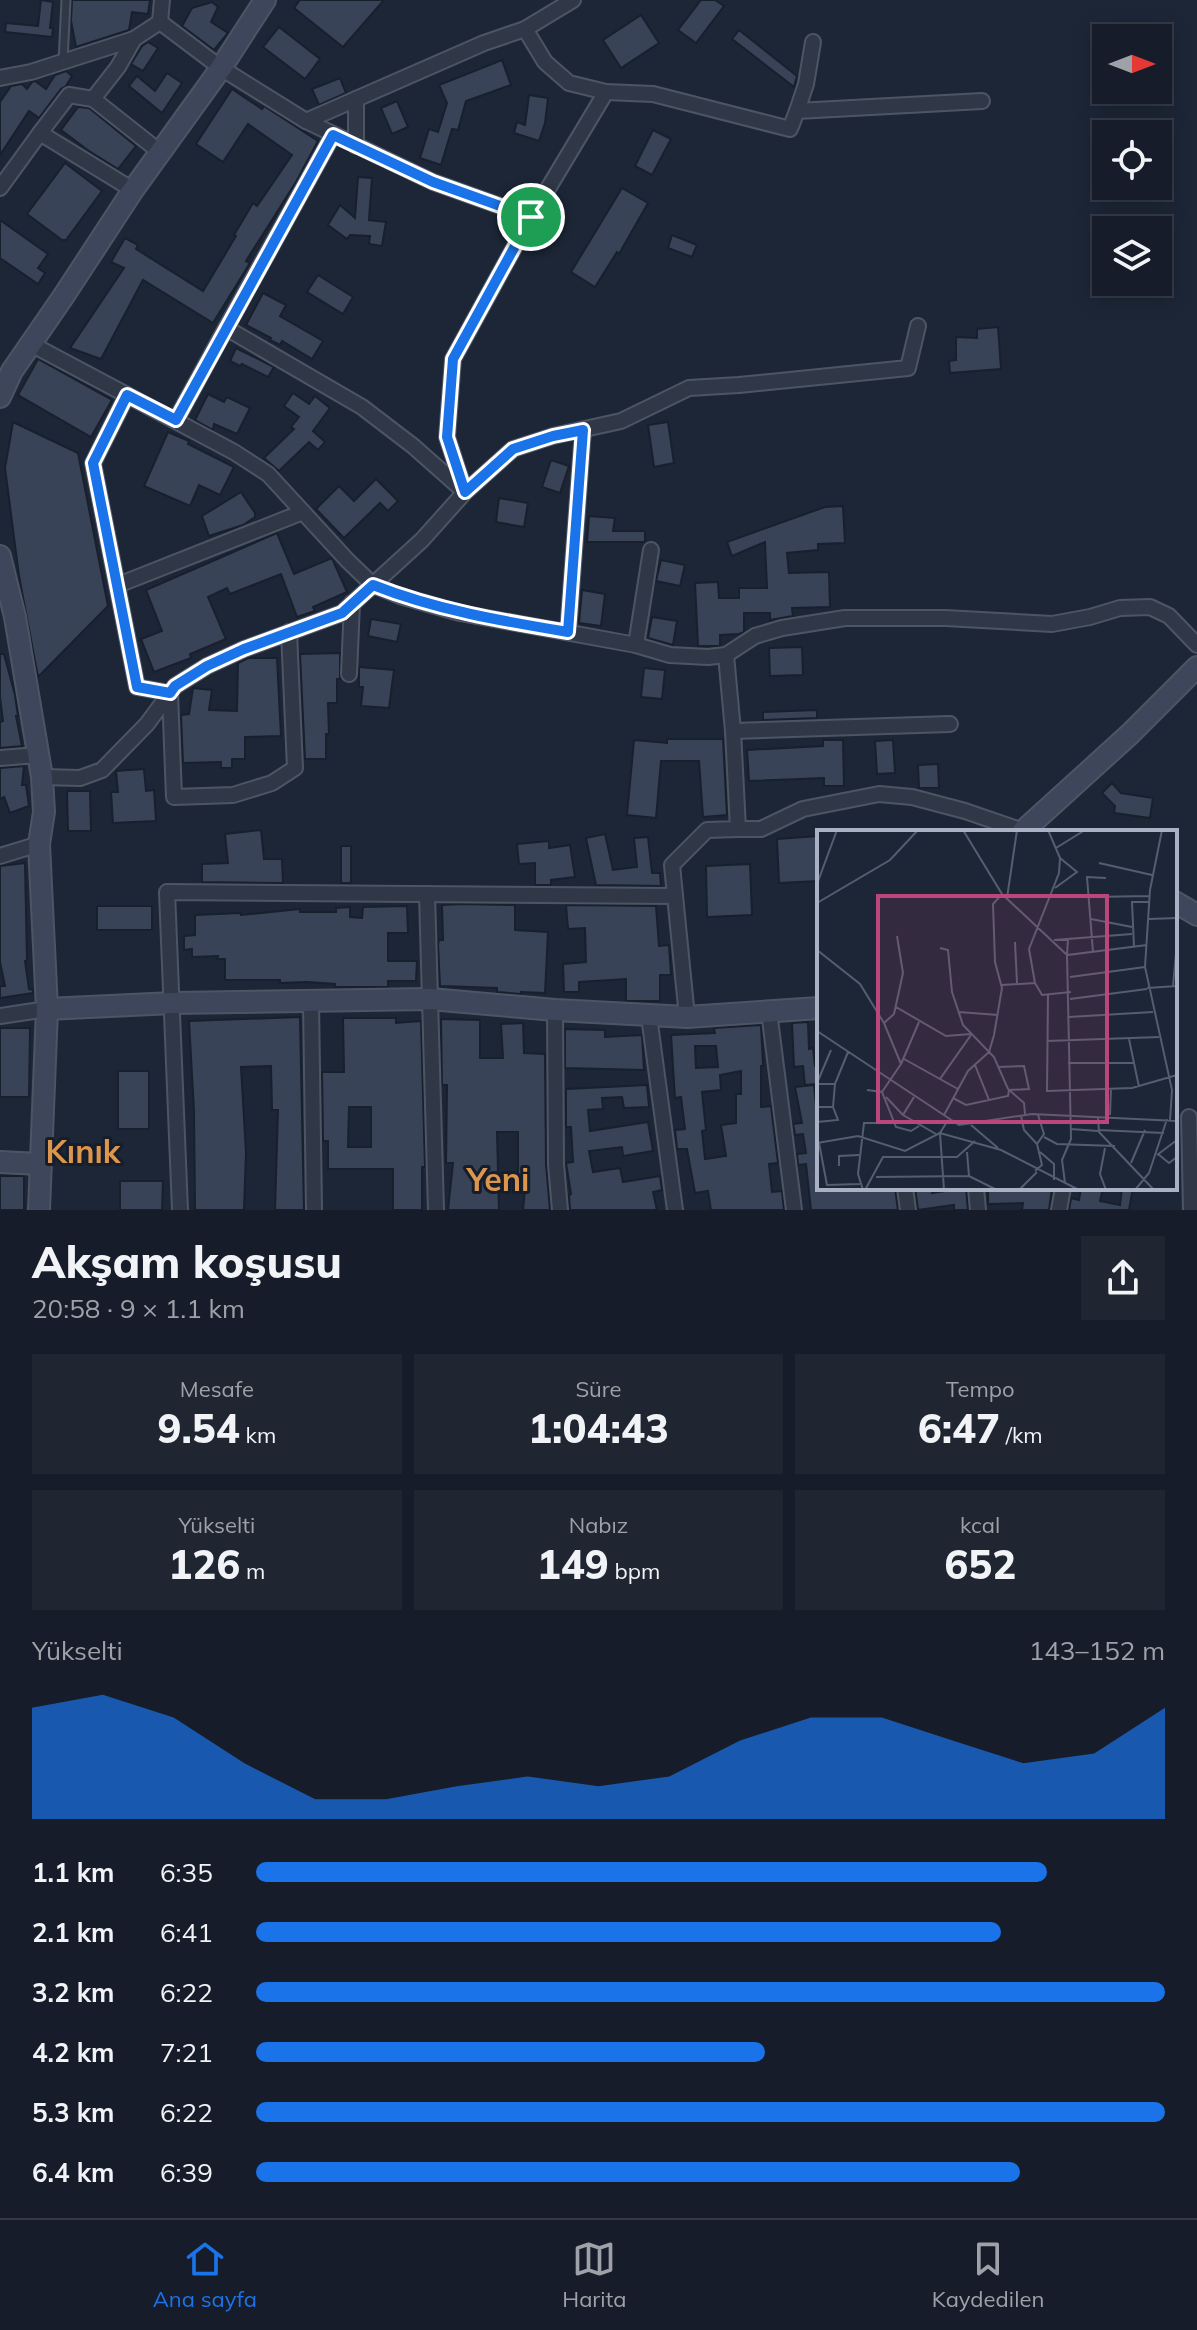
<!DOCTYPE html>
<html lang="tr">
<meta charset="utf-8">
<style>
body{margin:0;font-family:Mulish,sans-serif;background:#1f2531;color:#f1f3f6;height:100vh;display:flex;flex-direction:column;font-size:30px;white-space:nowrap}
*{box-sizing:border-box;margin:0}
p{font-size:26px;color:#9ea1a8}
.icon{flex:none;width:44px;height:44px;fill:none;stroke:currentColor;stroke-width:2;stroke-linecap:round;stroke-linejoin:round}
.map{position:relative;height:1210px;overflow:hidden}
.side{display:flex;flex-direction:column;background:#161c29;flex:1}
.side>*{flex:none}
.needle{width:52px;rotate:90deg}
.tools{position:absolute;left:1092px;top:24px;display:grid;gap:16px}
.tools a{display:grid;place-items:center;width:80px;height:80px;border-radius:0px;background:#161c29;box-shadow:0 4px 20px #0003,0 0 0 2px #353a46;font-size:40px}
.pin{position:absolute;display:grid;place-items:center;width:68px;height:68px;color:#fff;margin:-34px;border:4px solid #fff;border-radius:50%;box-shadow:0 2px 8px #0007}
.round{display:grid;place-items:center;flex:none;width:84px;height:84px;border-radius:0px;background:#1f2531}
.headline{display:flex;align-items:center;justify-content:space-between;height:136px;padding:0 32px}
h1{font-size:44px;font-weight:800;line-height:60px}
.figures{display:grid;grid-template-columns:repeat(3,1fr);gap:12px;height:136px;padding:8px 32px}
.figures div{display:grid;align-content:center;border-radius:0px;background:#1f2531;text-align:center}
.figures b{font-size:40px;font-weight:800}
.figures small{font-size:22px;font-weight:400}
.figures p{font-size:22px}
.chart{height:224px;padding:16px 32px}
.chart p{display:flex;justify-content:space-between}
.chart svg{width:100%;height:144px;margin-top:8px;fill:#1a73e8;opacity:.7}
ul{padding:0 32px;list-style:none;font-size:26px}
li{display:grid;grid-template-columns:128px 96px 1fr;align-items:center;height:60px}
li i{height:20px;border-radius:10px;background:#1a73e8}
.tabs{display:flex;justify-content:space-around;align-items:center;height:112px;border-top:2px solid #353a46;background:#161c29;font-size:22px;color:#9ea1a8}
.tabs a{display:grid;justify-items:center;gap:4px}
.tabs .current{color:#1a73e8}
.map>svg:first-child{display:block}
.building{fill:#384358;stroke:#181f2d;stroke-width:2;fill-rule:evenodd}
.lines{fill:none;stroke-linecap:round;stroke-linejoin:round}
.lane-casing{stroke:#4d5565;stroke-width:11}
.street-casing{stroke:#4d5565;stroke-width:18}
.secondary-casing{stroke:#4d5565;stroke-width:24}
.lane{stroke:#303847;stroke-width:7}
.street{stroke:#303847;stroke-width:14}
.secondary{stroke:#3e465b;stroke-width:20}
.route-casing{stroke:#fff;stroke-width:16}
.route{stroke:#1a73e8;stroke-width:10}
.labels{text-anchor:middle;dominant-baseline:central;stroke-width:6;stroke-linejoin:round;paint-order:stroke}
.district-label{font-size:32px;font-weight:bold;fill:#dd964d;stroke:#161d2b}
.inset-road{fill:none;stroke:#555e70;stroke-width:2}
.view{fill:#ba467b;fill-opacity:0.15;stroke:#ba467b;stroke-width:4}
.inset-edge{fill:none;stroke:#a9b2c5;stroke-width:4}
</style>
<div class="map">
<svg width="1197" height="1210" viewBox="0 0 1197 1210">
<rect width="100%" height="100%" fill="#1d2637"/>
<g class="building">
<polygon points="41,0 53,2 50,28 53,28 52,37 5,32 6,23 38,26"/>
<polygon points="72,0 150,0 148,14 132,12 129,30 76,47 71,21"/>
<polygon points="300,0 384,0 343,47 294,8"/>
<polygon points="701,0 715,0 724,6 696,43 678,30"/>
<polygon points="212,2 218,7 211,22 228,33 214,50 182,26 192,8"/>
<polygon points="641,15 659,43 621,68 603,40"/>
<polygon points="279,27 320,59 305,79 263,47"/>
<polygon points="739,30 797,76 794,87 732,39"/>
<polygon points="148,42 158,48 143,71 131,64 142,46"/>
<polygon points="502,60 511,85 466,101 458,130 452,129 441,165 420,158 429,129 438,132 447,103 439,85"/>
<polygon points="66,71 72,76 66,86 61,89 39,118 29,111 0,155 0,102 11,86 22,84 27,89 32,82 35,81 46,89 55,75"/>
<polygon points="167,73 182,83 162,113 129,86 137,76 155,91"/>
<polygon points="340,78 346,93 319,105 312,89"/>
<polygon points="232,89 262,109 264,106 318,141 296,182 246,261 250,263 213,323 143,280 101,359 70,348 124,268 111,262 125,238 138,245 136,249 203,291 236,236 234,235 253,203 257,206 292,155 248,124 223,162 196,144"/>
<polygon points="529,95 548,98 545,123 539,141 514,133 517,122 525,125"/>
<polygon points="397,101 408,127 392,134 381,108"/>
<polygon points="78,107 89,108 136,146 118,169 89,151 61,130"/>
<polygon points="653,130 671,139 652,175 635,166"/>
<polygon points="65,163 102,191 66,240 62,240 27,214"/>
<polygon points="358,177 372,178 369,220 386,222 382,246 369,244 370,236 350,235 347,239 328,225 340,205 355,218"/>
<polygon points="622,188 648,203 619,254 617,252 595,287 571,272"/>
<polygon points="0,220 48,254 38,268 45,273 38,284 0,258"/>
<polygon points="672,235 697,245 692,257 668,248"/>
<polygon points="318,275 353,297 343,314 307,292"/>
<polygon points="263,293 286,305 280,316 323,341 312,359 282,341 280,345 270,340 271,338 246,325"/>
<polygon points="998,327 1001,369 950,373 949,361 956,360 956,337 977,338 977,329"/>
<polygon points="236,348 274,367 268,377 242,364 240,366 230,361"/>
<polygon points="38,359 112,400 91,437 18,395"/>
<polygon points="293,393 309,404 315,396 330,408 313,431 325,442 318,450 309,442 279,471 264,458 294,429 291,427 299,417 284,406"/>
<polygon points="208,394 224,402 227,397 250,408 237,434 214,424 213,430 195,420"/>
<polygon points="13,422 78,453 108,606 38,677 19,576 5,468"/>
<polygon points="668,422 674,463 654,467 648,425"/>
<polygon points="168,432 189,441 188,444 234,467 220,495 199,485 190,506 144,486"/>
<polygon points="551,460 569,466 560,493 542,487"/>
<polygon points="376,479 398,501 388,511 380,503 344,538 316,509 339,486 354,501"/>
<polygon points="241,492 255,513 255,517 243,525 209,536 202,516"/>
<polygon points="499,498 528,503 524,527 496,522"/>
<polygon points="843,506 845,543 818,544 818,550 787,553 789,573 829,572 830,607 792,608 793,616 770,620 770,613 744,613 744,632 739,634 720,635 720,646 698,646 695,583 718,582 719,598 739,598 739,588 767,588 765,542 732,556 727,542 825,507"/>
<polygon points="589,516 615,518 613,531 645,531 645,542 587,542"/>
<polygon points="277,533 294,574 332,558 347,592 313,607 315,611 297,617 281,574 230,594 227,588 208,597 226,639 190,654 191,658 154,672 141,639 162,631 146,590"/>
<polygon points="661,560 685,565 680,586 656,581"/>
<polygon points="582,590 605,594 601,626 579,623"/>
<polygon points="652,617 677,621 673,645 648,638"/>
<polygon points="371,619 401,624 397,642 368,636"/>
<polygon points="802,647 803,675 770,676 769,648"/>
<polygon points="340,653 340,679 337,679 337,703 328,703 329,734 326,734 326,759 305,759 300,654"/>
<polygon points="0,654 4,654 15,695 18,716 16,716 22,746 0,748 0,722 3,721 0,697"/>
<polygon points="248,658 277,658 281,736 245,737 245,759 232,759 232,768 221,768 221,762 183,763 181,715 189,714 193,688 212,690 209,710 237,711 238,663"/>
<polygon points="359,667 394,670 389,708 361,706 363,687 359,687"/>
<polygon points="644,668 665,670 662,699 641,697"/>
<polygon points="817,710 817,718 763,720 763,712"/>
<polygon points="667,739 723,739 727,815 703,817 699,761 661,761 656,818 627,815 634,740 667,743"/>
<polygon points="823,740 843,740 844,786 824,786 824,778 749,781 747,750 823,746"/>
<polygon points="893,740 895,773 877,774 875,741"/>
<polygon points="938,764 939,788 919,788 918,765"/>
<polygon points="24,766 22,785 26,785 29,806 10,813 4,797 0,799 0,768"/>
<polygon points="144,769 146,791 154,790 156,821 113,823 111,792 118,792 116,771"/>
<polygon points="1112,783 1121,793 1153,798 1150,818 1114,813 1115,806 1102,793"/>
<polygon points="67,791 90,791 91,831 68,831"/>
<polygon points="261,830 264,859 282,859 283,883 202,882 202,864 228,863 225,834"/>
<polygon points="605,834 613,870 637,867 634,838 648,837 652,873 660,873 661,886 596,885 586,838"/>
<polygon points="819,836 819,881 779,883 777,839"/>
<polygon points="549,841 549,848 570,845 575,877 551,880 551,885 535,885 535,863 519,864 517,844"/>
<rect x="341" y="846" width="10" height="37"/>
<polygon points="25,863 27,961 25,961 29,989 33,990 33,993 0,998 0,986 5,986 0,962 0,866"/>
<polygon points="750,864 752,915 707,917 706,866"/>
<polygon points="462,904 515,905 515,930 548,932 545,993 521,992 521,994 497,992 497,988 440,986 438,944 439,940 443,940 442,905"/>
<polygon points="566,905 656,906 659,946 669,945 671,975 660,975 660,1001 626,1001 626,979 579,982 579,992 564,992 563,964 586,962 585,928 568,929"/>
<rect x="97" y="906" width="55" height="24"/>
<polygon points="407,906 408,933 388,933 388,961 417,961 416,981 388,981 388,987 335,987 335,984 307,982 280,983 280,980 225,980 225,959 217,959 218,956 192,957 192,949 184,950 184,936 195,935 195,915 241,913 241,915 300,909 300,912 336,912 336,908 350,907 350,917 362,918 363,907"/>
<polygon points="300,1017 304,1210 275,1210 278,1110 272,1110 271,1066 241,1067 246,1152 244,1210 195,1210 194,1111 189,1021"/>
<path d="M343 1018H396V1023L421 1021 425 1167H422V1210H393V1169H328V1141H323L322 1072H344ZM349 1107H371V1147H348Z"/>
<polygon points="441,1019 480,1020 480,1058 503,1058 501,1024 523,1023 524,1053 545,1054 546,1164 550,1210 523,1210 525,1189 518,1188 518,1132 497,1132 499,1210 448,1210 453,1163 446,1163 447,1085 442,1085"/>
<polygon points="808,1022 809,1049 813,1048 815,1066 819,1066 819,1084 805,1085 803,1066 794,1067 792,1023"/>
<path d="M761 1025 763 1066H761V1107L771 1106 778 1163 769 1164 772 1192 782 1191 784 1210H711L708 1191 695 1193 687 1149H677L675 1130 685 1129 681 1097 675 1098 671 1035 715 1033 714 1028ZM695 1046H716L718 1067 696 1068ZM741 1071V1094H736V1123L721 1125 726 1156 705 1159 702 1131 706 1130 702 1092 721 1090 720 1075Z"/>
<polygon points="0,1028 30,1028 29,1097 0,1097"/>
<polygon points="565,1029 605,1030 605,1037 642,1035 644,1070 565,1068"/>
<rect x="118" y="1071" width="31" height="58"/>
<polygon points="647,1085 649,1107 624,1108 622,1097 602,1098 603,1109 588,1110 590,1131 648,1122 653,1151 623,1156 622,1147 589,1151 593,1172 620,1168 623,1182 660,1176 662,1190 653,1192 657,1210 570,1210 569,1195 571,1194 566,1163 573,1162 571,1127 566,1127 566,1089"/>
<polygon points="814,1085 816,1106 819,1106 819,1188 895,1188 898,1210 811,1210 806,1164 798,1165 797,1154 806,1153 803,1134 795,1135 793,1124 802,1123 795,1087"/>
<rect x="0" y="1176" width="24" height="34"/>
<polygon points="120,1181 163,1181 162,1210 120,1210"/>
<polygon points="915,1188 932,1188 932,1193 952,1190 951,1188 966,1188 968,1210 954,1210 954,1205 918,1210"/>
<polygon points="988,1188 1052,1188 1049,1210 1022,1210 1023,1203 988,1204"/>
<polygon points="1081,1188 1103,1188 1100,1201 1120,1205 1122,1188 1133,1188 1129,1210 1069,1210 1071,1198 1079,1200"/>
</g>
<g class="lines">
<g class="lane-casing">
<polyline id="lane" points="63,62 66,0"/>
</g>
<g class="street-casing">
<g id="street">
<polyline points="160,22 221,68 306,121 484,43 525,29 573,0"/>
<polyline points="525,29 545,62 569,83 606,92 653,94 790,129 797,111 982,101"/>
<polyline points="0,78 31,72 134,39 160,22 162,0"/>
<polyline points="93,99 160,152"/>
<polyline points="797,111 806,84 813,42"/>
<polyline points="306,121 433,182 531,217"/>
<polyline points="40,133 69,95 93,99 118,67 134,39"/>
<polyline points="356,146 356,99"/>
<polyline points="0,188 40,133 133,190"/>
<polyline points="226,328 333,135"/>
<polyline points="31,344 234,452 268,474 348,561 373,585 400,596 460,613 636,645 670,655 708,657 726,655 755,636 782,628 845,618 945,618 1052,624 1090,617 1120,608 1150,607 1169,616 1197,645"/>
<polyline points="127,395 93,463 137,687 170,693 174,797 233,795 272,783 295,768 289,632"/>
<polyline points="176,420 226,328 362,407 413,446 465,492"/>
<polyline points="465,492 447,437 453,359 531,217 606,92"/>
<polyline points="118,585 303,512"/>
<polyline points="568,632 583,430"/>
<polyline points="636,645 651,550"/>
<polyline points="349,674 352,603"/>
<polyline points="733,731 950,724"/>
<polyline points="0,758 38,755"/>
<polyline points="42,777 80,778 102,770 147,724 175,686 207,666 244,649 342,613 422,540 465,492 513,449 553,436 621,421 689,388 739,385 908,368 918,326"/>
<polyline points="738,829 761,829 803,809 879,794 912,797 965,811 1023,831"/>
<polyline points="0,856 39,844"/>
<polyline points="427,894 436,1210"/>
<polyline points="311,1002 314,1210"/>
<polyline points="555,1010 556,1164 560,1210"/>
<polyline points="769,1011 794,1210"/>
<polyline points="0,1016 47,1009"/>
<polyline points="649,1016 675,1210"/>
<polyline points="687,1017 672,865 707,830 738,829 733,731 726,655"/>
<polyline points="1189,1117 1191,1210"/>
<polyline points="905,1188 908,1210"/>
<polyline points="976,1188 978,1210"/>
<polyline points="180,1210 167,892 674,896"/>
<polyline points="1059,1210 1063,1188"/>
</g>
</g>
<g class="secondary-casing">
<g id="secondary">
<polyline points="0,397 12,371 63,297 133,190 221,68 265,0"/>
<polyline points="0,556 15,617 42,777 44,812 39,844 47,1009 39,1210"/>
<polyline points="1022,832 1130,734 1197,667"/>
<polyline points="1175,902 1197,915"/>
<polyline points="47,1009 173,1003 430,999 555,1010 687,1017 819,1008"/>
<polyline points="0,1162 39,1164"/>
</g>
</g>
<use href="#lane" class="lane"/>
<use href="#street" class="street"/>
<use href="#secondary" class="secondary"/>
</g>
<g class="lines">
<g class="route-casing">
<path id="route" d="M333 135 433 182 531 217 453 359 447 437 465 492 513 449 553 436 583 430 568 632C502 621 436 610 373 585L342 613 244 649 207 666 175 686 170 693 137 687 93 463 127 395 176 420Z"/>
</g>
<use href="#route" class="route"/>
</g>
<g class="labels">
<g class="district-label">
<text x="83" y="1151">Kınık</text>
<text x="498" y="1179">Yeni</text>
</g>
</g>
<g transform="translate(817 830)">
<rect width="360" height="360" fill="#1d2637"/>
<path class="inset-road" d="M146 0 185 64 250 125 254 309 245 330 248 353M345 0 333 60 328 137 355 260 353 290M239 18 268 0M282 33 335 45M0 54 20 0M238 58 260 42 243 28M273 67 333 66M190 68 200 0M0 73 73 30 101 0M274 89 315 97M332 89 360 88M251 109 250 125 330 115M237 110 315 104M198 112 200 153M317 117 315 72H332M123 118 131 120 135 162 146 195 177 227 191 259 207 273 208 284M0 120 43 154 67 193 84 234 65 262M276 122 270 47 289 48M253 147 328 137M218 153 212 119 242 43 243 28 231 0M185 155 218 153 225 165 254 162M356 156 360 113M330 158 360 156M231 165 230 261 315 258 360 245M253 169 330 159M79 177 129 206 154 204M142 182 181 185M252 187 336 182M67 193 77 184 86 143 80 106M0 201 142 295 215 284 360 291M312 209 322 257M230 211 342 207M87 229 123 249M251 233H316M84 234 102 192M158 235 172 270M0 253 14 220M0 254H18L31 222M141 259 123 249 154 205M50 260 65 262 79 297 94 301 102 296M69 267 86 285M97 267 86 285 119 304M136 268 149 275 191 266 192 260 212 259 207 236 181 237M0 277H16L18 254M127 285 151 241 172 222 177 205 185 158 178 132 176 74 185 64M293 285 294 258M204 286 207 300 220 314M281 288 282 302 337 360M0 292 21 290 16 277M154 295 181 318M254 299 281 301M281 300 347 303M227 307 240 314 298 316M0 313 41 306 88 321 123 303 131 290M2 313 10 355 43 354M288 318 283 344 289 360M150 322 152 346M223 322 237 334V350M341 324 352 333 360 327M340 325 360 310M314 333 328 300M22 336V326L42 325M218 341 225 335 220 314 227 304 221 285M59 347 152 346 180 360M46 360 41 344 47 293H76M48 360 66 327H140L158 311M127 360 123 303 184 320 262 360M202 360 220 342M318 360 332 343 350 289"/>
<path class="view" d="M61 66H290V292H61Z"/>
<rect width="360" height="360" class="inset-edge"/>
</g>
</svg>
<div class="tools">
<a><svg class="needle" viewBox="-14 -14 28 28"><path d="M0-13l5 13h-10z" fill="#e53935"/><path d="M0 13l5-13h-10z" fill="#9ea1a8"/></svg></a>
<a><svg class="icon" aria-label="locate" viewBox="0 0 24 24"><circle cx="12" cy="12" r="6"/><path d="M12 2v4M12 18v4M2 12h4M18 12h4"/></svg></a>
<a><svg class="icon" aria-label="layers" viewBox="0 0 24 24"><path d="M12 4l9 5-9 5-9-5zM3 14l9 5 9-5"/></svg></a>
</div>
<div class="pin" style="left:531px;top:217px;background:#1e9e55"><svg class="icon" aria-label="arrive" viewBox="0 0 24 24"><path d="M6 21V4h12l-3 4 3 4H6"/></svg></div>
</div>
<section class="side">
<div class="headline"><div><h1>Akşam koşusu</h1><p>20:58 · 9 × 1.1 km</p></div><a class="round"><svg class="icon" aria-label="share" viewBox="0 0 24 24"><path d="M12 15V3M7 8l5-5 5 5M5 13v7h14v-7"/></svg></a></div>
<div class="figures">
<div><p>Mesafe</p><b>9.54<small> km</small></b></div>
<div><p>Süre</p><b>1:04:43</b></div>
<div><p>Tempo</p><b>6:47<small> /km</small></b></div>
</div>
<div class="figures">
<div><p>Yükselti</p><b>126<small> m</small></b></div>
<div><p>Nabız</p><b>149<small> bpm</small></b></div>
<div><p>kcal</p><b>652</b></div>
</div>
<div class="chart"><p><span>Yükselti</span>143–152 m</p>
<svg viewBox="0 0 160 44" preserveAspectRatio="none"><path d="M0 44V10L10 6L20 13L30 27L40 38L50 38L60 34L70 31L80 34L90 31L100 20L110 13L120 13L130 20L140 27L150 24L160 10V44z"/></svg>
</div>
<ul>
<li><b>1.1 km</b>6:35<i style="width:87%"></i></li>
<li><b>2.1 km</b>6:41<i style="width:82%"></i></li>
<li><b>3.2 km</b>6:22<i style="width:100%"></i></li>
<li><b>4.2 km</b>7:21<i style="width:56%"></i></li>
<li><b>5.3 km</b>6:22<i style="width:100%"></i></li>
<li><b>6.4 km</b>6:39<i style="width:84%"></i></li>
</ul>
</section>
<nav class="tabs">
<a class="current"><svg class="icon" aria-label="home" viewBox="0 0 24 24"><path d="M3 11l9-7 9 7M6 9v11h12V9"/></svg>Ana sayfa</a>
<a><svg class="icon" aria-label="map" viewBox="0 0 24 24"><path d="M3 6l6-2 6 2 6-2v14l-6 2-6-2-6 2zM9 4v14M15 6v14"/></svg>Harita</a>
<a><svg class="icon" aria-label="saved" viewBox="0 0 24 24"><path d="M7 4h10v16l-5-4-5 4z"/></svg>Kaydedilen</a>
</nav>
